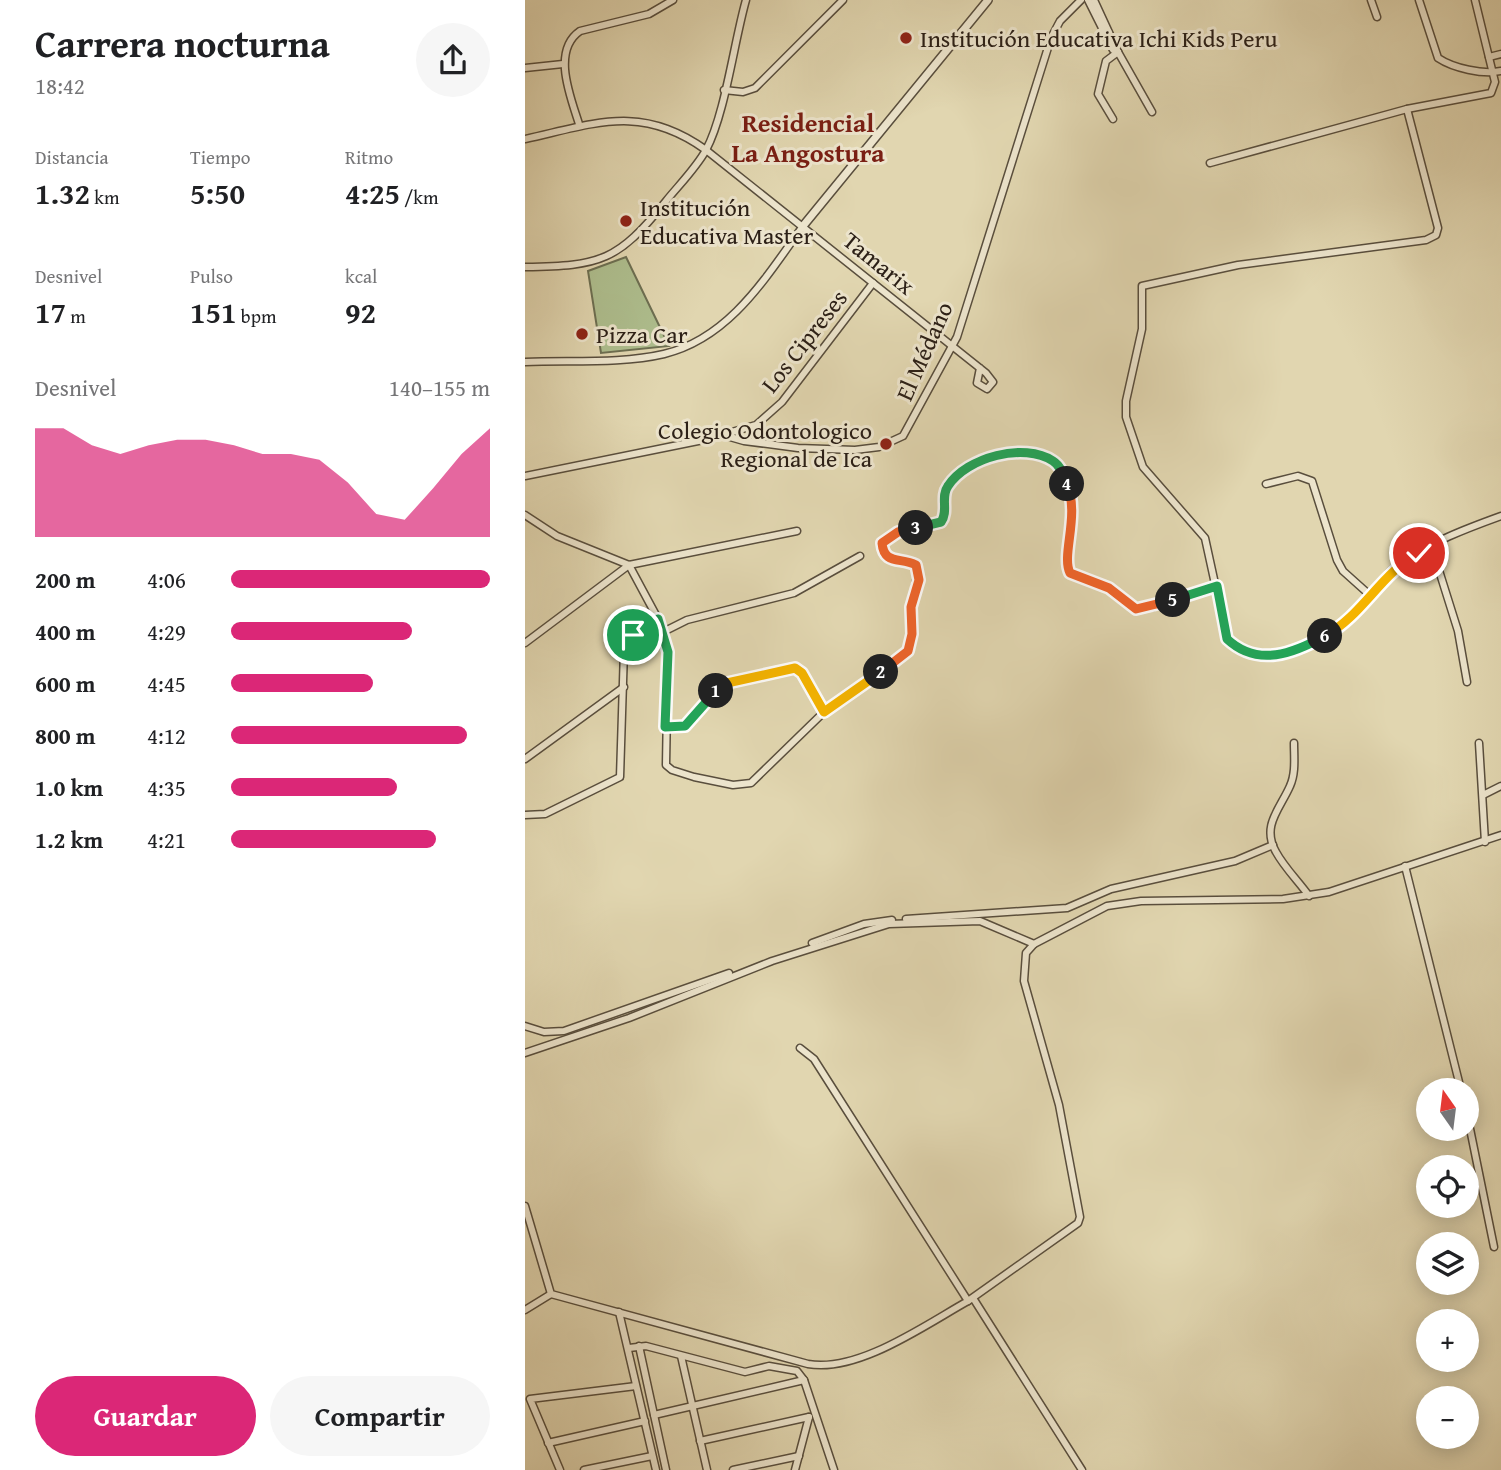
<!DOCTYPE html>
<html lang="es">
<meta charset="utf-8">
<style>
body{margin:0;font-family:"Gentium Book Plus",serif;background:#f6f6f6;color:#202124;height:100vh;display:flex;flex-direction:column;font-size:26px;white-space:nowrap}
*{box-sizing:border-box;margin:0}
p{font-size:23px;color:#757577}
.icon{flex:none;width:38px;height:38px;fill:none;stroke:currentColor;stroke-width:2;stroke-linecap:round;stroke-linejoin:round}
.map{position:relative;flex:1;overflow:hidden}
.details{display:flex;flex-direction:column;background:#fff;width:525px}
.details>*{flex:none}
.needle{width:46px;rotate:346deg}
.fabs{position:absolute;left:891px;top:1078px;display:grid;gap:14px}
.fabs a{display:grid;place-items:center;width:63px;height:63px;border-radius:50%;background:#fff;box-shadow:0 4px 18px #0003;font-size:35px}
.pin{position:absolute;display:grid;place-items:center;width:60px;height:60px;color:#fff;margin:-30px;border:4px solid #fff;border-radius:50%;box-shadow:0 2px 7px #0007}
.km{position:absolute;width:35px;height:35px;margin:-18px;border-radius:50%;background:#222;color:#fff;font-size:19px;line-height:35px;text-align:center}
.round{display:grid;place-items:center;flex:none;width:74px;height:74px;border-radius:37px;background:#f6f6f6}
.overview{display:flex;align-items:center;justify-content:space-between;height:119px;padding:0 35px}
h1{font-size:38px;font-weight:700;line-height:52px}
.metrics{display:grid;grid-template-columns:repeat(3,1fr);gap:10px;height:119px;padding:7px 35px}
.metrics div{display:grid;align-content:center}
.metrics b{font-size:30px;font-weight:700}
.metrics small{font-size:19px;font-weight:400}
.metrics p{font-size:19px}
.chart{height:196px;padding:14px 35px}
.chart p{display:flex;justify-content:space-between}
.chart svg{width:100%;height:126px;margin-top:7px;fill:#db2777;opacity:.7}
.action{display:flex;gap:14px;margin-top:auto;padding:14px 35px}
.action a{flex:1;height:80px;border-radius:42px;background:#db2777;color:#fff;font-size:28px;font-weight:700;line-height:80px;text-align:center}
.action a+a{background:#f6f6f6;color:#202124}
ul{padding:0 35px;list-style:none;font-size:23px}
li{display:grid;grid-template-columns:112px 84px 1fr;align-items:center;height:52px}
li i{height:18px;border-radius:9px;background:#db2777}
main{display:flex;flex:1;min-height:0}
.map>svg:first-child{display:block}
.green{fill:#aebe8e;stroke:#6d6f52;stroke-width:2}
.lines{fill:none;stroke-linecap:round;stroke-linejoin:round}
.minor-casing{stroke:#594e3d;stroke-width:9}
.tertiary-casing{stroke:#594e3d;stroke-width:10}
.minor{stroke:#ece4cc;stroke-width:6}
.tertiary{stroke:#ece4cc;stroke-width:7}
.split-1-casing{stroke:#fff;stroke-width:14}
.split-2-casing{stroke:#fff;stroke-width:14}
.split-3-casing{stroke:#fff;stroke-width:14}
.split-4-casing{stroke:#fff;stroke-width:14}
.split-5-casing{stroke:#fff;stroke-width:14}
.split-6-casing{stroke:#fff;stroke-width:14}
.split-7-casing{stroke:#fff;stroke-width:14}
.split-1{stroke:#22a559;stroke-width:9}
.split-2{stroke:#f5b400;stroke-width:9}
.split-3{stroke:#f0652b;stroke-width:9}
.split-4{stroke:#22a559;stroke-width:9}
.split-5{stroke:#f0652b;stroke-width:9}
.split-6{stroke:#22a559;stroke-width:9}
.split-7{stroke:#f5b400;stroke-width:9}
.poi-dot{fill:#8f2418;stroke:#ece4cc;stroke-width:2.5}
.labels{text-anchor:middle;dominant-baseline:central;stroke-width:6;stroke-linejoin:round;paint-order:stroke}
.poi-label{font-size:24px;fill:#2c2017;stroke:#ece4cc;text-anchor:start}
.street-label{font-size:24px;fill:#2c2017;stroke:#ece4cc}
.neighbourhood-label{font-size:26px;font-weight:bold;fill:#7a1f14;stroke:#ece4cc}
</style>
<main>
<section class="details">
<div class="overview"><div><h1>Carrera nocturna</h1><p>18:42</p></div><a class="round"><svg class="icon" aria-label="share" viewBox="0 0 24 24"><path d="M12 15V3M7 8l5-5 5 5M5 13v7h14v-7"/></svg></a></div>
<div class="metrics">
<div><p>Distancia</p><b>1.32<small> km</small></b></div>
<div><p>Tiempo</p><b>5:50</b></div>
<div><p>Ritmo</p><b>4:25<small> /km</small></b></div>
</div>
<div class="metrics">
<div><p>Desnivel</p><b>17<small> m</small></b></div>
<div><p>Pulso</p><b>151<small> bpm</small></b></div>
<div><p>kcal</p><b>92</b></div>
</div>
<div class="chart"><p><span>Desnivel</span>140–155 m</p>
<svg viewBox="0 0 160 44" preserveAspectRatio="none"><path d="M0 44V6L10 6L20 12L30 15L40 12L50 10L60 10L70 12L80 15L90 15L100 17L110 25L120 36L130 38L140 27L150 15L160 6V44z"/></svg>
</div>
<ul>
<li><b>200 m</b>4:06<i style="width:100%"></i></li>
<li><b>400 m</b>4:29<i style="width:70%"></i></li>
<li><b>600 m</b>4:45<i style="width:55%"></i></li>
<li><b>800 m</b>4:12<i style="width:91%"></i></li>
<li><b>1.0 km</b>4:35<i style="width:64%"></i></li>
<li><b>1.2 km</b>4:21<i style="width:79%"></i></li>
</ul>
<div class="action"><a>Guardar</a><a>Compartir</a></div>
</section>
<div class="map">
<svg width="976" height="1470" viewBox="0 0 976 1470">
<rect width="100%" height="100%" fill="#e1d6b0"/>
<filter id="stains"><feTurbulence type="fractalNoise" baseFrequency=".00286" numOctaves="4"/><feColorMatrix values="0 0 0 0 .2 0 0 0 0 .09 0 0 0 0 .02 0 0 0 .5 -.17"/></filter>
<radialGradient id="worn" r=".72"><stop offset=".6" stop-color="#630" stop-opacity="0"/><stop offset="1" stop-color="#630" stop-opacity=".3"/></radialGradient>
<polygon class="green" points="101,257 144,346 76,353 63,271"/>
<g class="lines">
<g class="minor-casing">
<g id="minor">
<polyline points="563,0 588,50 593,52"/>
<polyline points="569,0 593,52 627,112"/>
<polyline points="846,0 852,17"/>
<path d="M894 0 913 58C928 68 958 75 976 71"/>
<polyline points="964,57 976,54"/>
<polyline points="0,68 38,64"/>
<polyline points="199,90 218,92 230,88 318,0"/>
<path d="M882 109 913 228 911 235 901 240 713 265 617 286V329L601 401V417L618 467 680 538 702 639C737 671 799 647 828 617 844 601 856 577 874 564 906 542 940 529 976 516"/>
<polyline points="588,119 573,94 581,61 593,52"/>
<path d="M54 124C46 98 26 51 55 31L124 14 148 0"/>
<path d="M0 139C69 124 116 103 181 150L461 373 468 382 462 389 452 383 455 368"/>
<polyline points="685,163 882,109 966,93 970,82 950,0"/>
<path d="M0 267C76 266 93 261 141 201 154 185 171 168 181 150 200 115 209 42 221 0"/>
<path d="M0 362C45 360 96 364 139 354 205 338 241 277 278 226"/>
<polyline points="198,435 219,441 273,448 330,450 354,447 378,436 432,337 526,38 535,21 556,0"/>
<polyline points="0,476 183,439 231,425 257,402 348,283"/>
<polyline points="741,484 773,476 787,481 812,560 818,571 847,597"/>
<polyline points="0,515 32,536 104,565 272,531"/>
<polyline points="906,545 933,631 942,682"/>
<polyline points="138,632 162,620 269,593 335,556"/>
<path d="M0 643 104 565 133 619 143 652 141 765 147 770 169 777 208 785 226 783 299 712 379 656 387 633 386 607 393 571 386 562C370 560 359 561 357 543L373 532 416 522C424 511 416 498 423 486 442 455 501 443 531 463 562 502 538 530 543 570L551 577 584 588 611 609 628 607 692 586"/>
<polyline points="140,728 160,726 198,685 270,668 277,673 299,712"/>
<path d="M769 743C769 757 771 773 765 786 755 809 736 826 751 852 759 867 774 882 784 896"/>
<polyline points="954,743 960,842"/>
<polyline points="0,759 99,687"/>
<polyline points="958,795 976,786"/>
<polyline points="0,815 20,814 95,777 99,650 108,635 133,619"/>
<polyline points="880,866 936,1090"/>
<polyline points="381,919 542,908 586,889 710,861 748,845"/>
<polyline points="287,943 339,924 367,920"/>
<polyline points="0,1026 19,1032 39,1031 204,973"/>
<polyline points="0,1053 104,1018 247,961 364,924 455,921 509,944 582,906 616,901 758,899 804,892 976,835"/>
<polyline points="942,1114 969,1247"/>
<path d="M0 1206 26 1294 283 1364C333 1373 400 1325 443 1301L289 1059 275 1048"/>
<polyline points="448,1298 557,1470"/>
<polyline points="443,1301 553,1223 555,1217 534,1105 499,981 501,953 509,944"/>
<polyline points="0,1310 26,1294"/>
<polyline points="94,1312 131,1470"/>
<polyline points="114,1346 141,1470"/>
<polyline points="104,1348 121,1346 220,1372 244,1366 272,1371 279,1380 309,1470"/>
<polyline points="156,1356 182,1470"/>
<polyline points="129,1415 279,1380"/>
<polyline points="175,1441 284,1417"/>
<polyline points="23,1443 120,1421"/>
<polyline points="35,1470 5,1399 111,1386"/>
<polyline points="59,1470 127,1456"/>
<polyline points="208,1470 274,1456"/>
<polyline points="270,1470 284,1417"/>
</g>
</g>
<g class="tertiary-casing">
<polyline id="tertiary" points="278,226 463,0"/>
</g>
<use href="#minor" class="minor"/>
<use href="#tertiary" class="tertiary"/>
</g>
<g class="lines">
<g class="split-1-casing">
<polyline id="split-1" points="108,635 133,619 143,652 140,727 160,726 191,691"/>
</g>
<g class="split-2-casing">
<polyline id="split-2" points="191,691 202,683 270,668 277,673 299,712 356,672"/>
</g>
<g class="split-3-casing">
<path id="split-3" d="M356 672 383 651 387 634 386 607 394 580 391 565C375 557 359 565 357 543L373 532 391 528"/>
</g>
<g class="split-4-casing">
<path id="split-4" d="M391 528 416 522C424 511 415 497 423 486 442 457 499 442 528 461 536 466 539 476 542 484"/>
</g>
<g class="split-5-casing">
<path id="split-5" d="M542 484C555 516 536 555 545 573L584 588 611 609 648 600"/>
</g>
<g class="split-6-casing">
<path id="split-6" d="M648 600 692 586 702 639C733 668 769 653 800 636"/>
</g>
<g class="split-7-casing">
<path id="split-7" d="M800 636C839 614 856 573 894 553"/>
</g>
<use href="#split-1" class="split-1"/>
<use href="#split-2" class="split-2"/>
<use href="#split-3" class="split-3"/>
<use href="#split-4" class="split-4"/>
<use href="#split-5" class="split-5"/>
<use href="#split-6" class="split-6"/>
<use href="#split-7" class="split-7"/>
</g>
<g class="poi-dot">
<circle cx="381" cy="38" r="7"/>
<circle cx="101" cy="221" r="7"/>
<circle cx="57" cy="334" r="7"/>
<circle cx="361" cy="444" r="7"/>
</g>
<g class="labels">
<g class="poi-label">
<text x="395" y="38">Institución Educativa Ichi Kids Peru</text>
<text x="115" y="207">Institución<tspan x="115" dy="28">Educativa Master</tspan></text>
<text x="71" y="334">Pizza Car</text>
<text x="347" y="430" text-anchor="end">Colegio Odontologico<tspan x="347" dy="28">Regional de Ica</tspan></text>
</g>
<g class="street-label">
<text transform="translate(354 263) rotate(39)">Tamarix</text>
<text transform="translate(279 341) rotate(-52)">Los Cipreses</text>
<text transform="translate(399 351) rotate(-66)">El Médano</text>
</g>
<g class="neighbourhood-label">
<text x="283" y="122">Residencial<tspan x="283" dy="30">La Angostura</tspan></text>
</g>
</g>
<rect width="100%" height="100%" filter="url(#stains)"/>
<rect width="100%" height="100%" fill="url(#worn)"/>
</svg>
<div class="fabs">
<a><svg class="needle" viewBox="-14 -14 28 28"><path d="M0-13l5 13h-10z" fill="#e53935"/><path d="M0 13l5-13h-10z" fill="#757577"/></svg></a>
<a><svg class="icon" aria-label="locate" viewBox="0 0 24 24"><circle cx="12" cy="12" r="6"/><path d="M12 2v4M12 18v4M2 12h4M18 12h4"/></svg></a>
<a><svg class="icon" aria-label="layers" viewBox="0 0 24 24"><path d="M12 4l9 5-9 5-9-5zM3 14l9 5 9-5"/></svg></a>
<a>+</a>
<a>−</a>
</div>
<div class="pin" style="left:108px;top:635px;background:#1e9e55"><svg class="icon" aria-label="arrive" viewBox="0 0 24 24"><path d="M6 21V4h12l-3 4 3 4H6"/></svg></div>
<div class="pin" style="left:894px;top:553px;background:#d93025"><svg class="icon" aria-label="check" viewBox="0 0 24 24"><path d="M5 12l5 5 9-10"/></svg></div>
<b class="km" style="left:191px;top:691px">1</b>
<b class="km" style="left:356px;top:672px">2</b>
<b class="km" style="left:391px;top:528px">3</b>
<b class="km" style="left:542px;top:484px">4</b>
<b class="km" style="left:648px;top:600px">5</b>
<b class="km" style="left:800px;top:636px">6</b>
</div>
</main>
